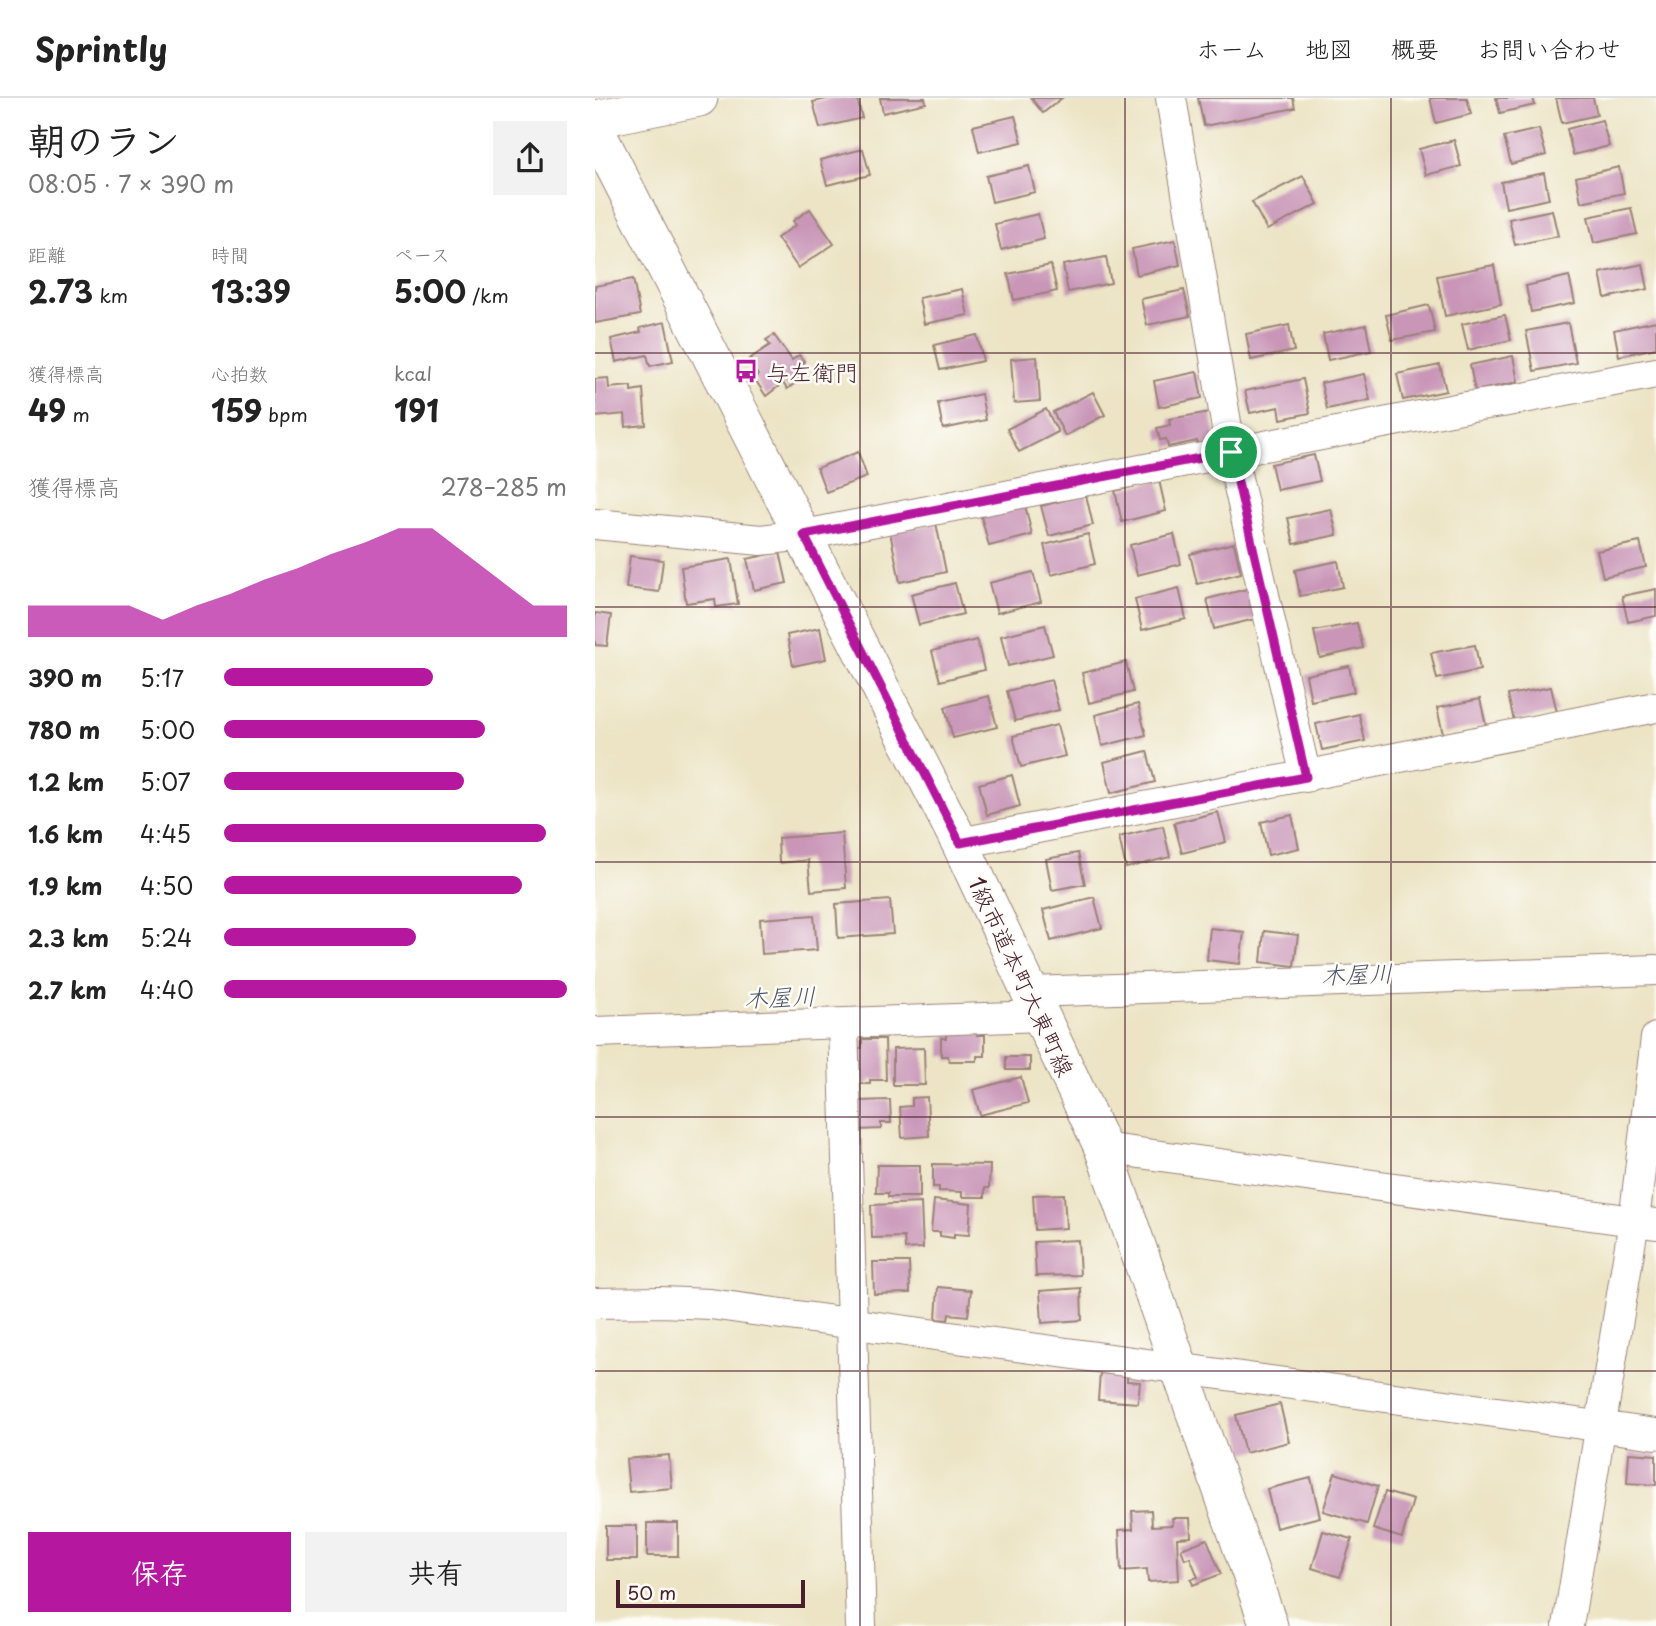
<!DOCTYPE html>
<html lang="ja">
<meta charset="utf-8">
<style>
body{margin:0;font-family:"Playpen Sans","Klee One",sans-serif;background:#f2f2f2;color:#222;height:100vh;display:flex;flex-direction:column;font-size:26px;white-space:nowrap}
*{box-sizing:border-box;margin:0}
p{font-size:23px;color:#767676}
.icon{flex:none;width:38px;height:38px;fill:none;stroke:currentColor;stroke-width:2;stroke-linecap:round;stroke-linejoin:round}
.map{position:relative;flex:1;overflow:hidden}
.details{display:flex;flex-direction:column;background:#fff;width:595px}
.details>*{flex:none}
.scale{position:absolute;left:21px;bottom:18px;width:189px;box-sizing:border-box;padding-left:7px;border:4px solid #4a1f2b;border-top:0;font-size:19px;line-height:24px;white-space:nowrap;color:#4a1f2b;-webkit-text-stroke:5px #fdfcf7;paint-order:stroke}
.pin{position:absolute;display:grid;place-items:center;width:60px;height:60px;color:#fff;margin:-30px;border:4px solid #fff;border-radius:50%;box-shadow:0 2px 7px #0007}
.round{display:grid;place-items:center;flex:none;width:74px;height:74px;border-radius:0px;background:#f2f2f2}
.headline{display:flex;align-items:center;justify-content:space-between;height:119px;padding:0 28px}
h1{font-size:38px;font-weight:700;line-height:52px}
.stats{display:grid;grid-template-columns:repeat(3,1fr);gap:10px;height:119px;padding:7px 28px}
.stats div{display:grid;align-content:center}
.stats b{font-size:30px;font-weight:700}
.stats small{font-size:19px;font-weight:400}
.stats p{font-size:19px}
.chart{height:196px;padding:14px 28px}
.chart p{display:flex;justify-content:space-between}
.chart svg{width:100%;height:126px;margin-top:7px;fill:#b5179e;opacity:.7}
.button{display:flex;gap:14px;margin-top:auto;padding:14px 28px}
.button a{flex:1;height:80px;border-radius:0px;background:#b5179e;color:#fff;font-size:28px;font-weight:700;line-height:80px;text-align:center}
.button a+a{background:#f2f2f2;color:#222}
ul{padding:0 28px;list-style:none;font-size:23px}
li{display:grid;grid-template-columns:112px 84px 1fr;align-items:center;height:52px}
li i{height:18px;border-radius:9px;background:#b5179e}
header{display:flex;align-items:center;gap:42px;box-sizing:border-box;height:98px;padding:0 35px;background:#fff;border-bottom:2px solid #e0e0e0}
header strong{font-size:33px}
nav{display:flex;gap:38px;margin-inline-start:auto;font-size:24px}
main{display:flex;flex:1;min-height:0}
.map>svg:first-child{display:block}
.building{fill:#c996b8}
.lines{fill:none;stroke-linecap:round;stroke-linejoin:round}
.minor-casing{stroke:#9b8278;stroke-width:32}
.tertiary-casing{stroke:#9b8278;stroke-width:39}
.minor{stroke:#fff;stroke-width:30}
.tertiary{stroke:#fff;stroke-width:37}
.route-casing{stroke:#fff;stroke-width:14}
.route{stroke:#b5179e;stroke-width:9}
.grid{fill:none;stroke:#4a1f2b;stroke-width:2;stroke-opacity:0.55}
.labels{text-anchor:middle;dominant-baseline:central;stroke-width:5;stroke-linejoin:round;paint-order:stroke}
.poi-label{font-size:23px;fill:#4a1f2b;stroke:#fdfcf7;text-anchor:start}
.street-label{font-size:23px;fill:#4a1f2b;stroke:#fdfcf7}
.water-label{font-size:24px;font-style:italic;fill:#505668;stroke:#fdfcf7}
</style>
<header>
<strong>Sprintly</strong>
<nav><a>ホーム</a><a>地図</a><a>概要</a><a>お問い合わせ</a></nav>
</header>
<main>
<section class="details">
<div class="headline"><div><h1>朝のラン</h1><p>08:05 · 7 × 390 m</p></div><a class="round"><svg class="icon" aria-label="share" viewBox="0 0 24 24"><path d="M12 15V3M7 8l5-5 5 5M5 13v7h14v-7"/></svg></a></div>
<div class="stats">
<div><p>距離</p><b>2.73<small> km</small></b></div>
<div><p>時間</p><b>13:39</b></div>
<div><p>ペース</p><b>5:00<small> /km</small></b></div>
</div>
<div class="stats">
<div><p>獲得標高</p><b>49<small> m</small></b></div>
<div><p>心拍数</p><b>159<small> bpm</small></b></div>
<div><p>kcal</p><b>191</b></div>
</div>
<div class="chart"><p><span>獲得標高</span>278–285 m</p>
<svg viewBox="0 0 160 44" preserveAspectRatio="none"><path d="M0 44V33L10 33L20 33L30 33L40 38L50 33L60 29L70 24L80 20L90 15L100 11L110 6L120 6L130 15L140 24L150 33L160 33V44z"/></svg>
</div>
<ul>
<li><b>390 m</b>5:17<i style="width:61%"></i></li>
<li><b>780 m</b>5:00<i style="width:76%"></i></li>
<li><b>1.2 km</b>5:07<i style="width:70%"></i></li>
<li><b>1.6 km</b>4:45<i style="width:94%"></i></li>
<li><b>1.9 km</b>4:50<i style="width:87%"></i></li>
<li><b>2.3 km</b>5:24<i style="width:56%"></i></li>
<li><b>2.7 km</b>4:40<i style="width:100%"></i></li>
</ul>
<div class="button"><a>保存</a><a>共有</a></div>
</section>
<div class="map">
<svg width="1061" height="1528" viewBox="0 0 1061 1528">
<rect width="100%" height="100%" fill="#fdfcf7"/>
<filter id="ink" filterUnits="userSpaceOnUse"><feTurbulence type="fractalNoise" baseFrequency=".0143" numOctaves="2"/><feDisplacementMap in="SourceGraphic" scale="14" xChannelSelector="R" yChannelSelector="G"/><feConvolveMatrix kernelMatrix="1 2 1 2 8 2 1 2 1" color-interpolation-filters="sRGB"/></filter>
<filter id="wash" filterUnits="userSpaceOnUse"><feTurbulence type="fractalNoise" baseFrequency=".00686" numOctaves="4" result="noise"/><feDisplacementMap in="SourceGraphic" scale="28" xChannelSelector="R" yChannelSelector="G"/><feGaussianBlur stdDeviation="1.57" result="paint"/><feColorMatrix in="noise" values="0 0 0 0 0 0 0 0 0 0 0 0 0 0 0 0 0 1.4 0 .05"/><feComposite in="paint" operator="in"/></filter>
<g filter="url(#wash)">
<rect width="100%" height="100%" fill="#ece4c5"/>
<g id="blocks">
<g class="building">
<polygon points="236,0 262,0 267,20 225,30 218,4"/>
<polygon points="285,0 330,0 331,5 288,15"/>
<polygon points="436,0 467,0 448,15"/>
<polygon points="603,0 698,0 700,10 609,28"/>
<polygon points="835,0 872,0 876,16 841,25"/>
<polygon points="901,0 938,0 940,7 905,15"/>
<polygon points="961,0 998,0 1002,17 967,25"/>
<polygon points="420,18 427,44 384,54 378,28"/>
<polygon points="1007,22 1014,48 978,57 972,31"/>
<polygon points="944,31 951,57 916,66 909,39"/>
<polygon points="859,42 866,68 831,77 824,51"/>
<polygon points="268,51 275,77 232,87 225,62"/>
<polygon points="434,68 440,94 397,104 391,78"/>
<polygon points="1024,69 1029,95 986,104 981,79"/>
<polygon points="949,75 954,101 911,110 906,84"/>
<polygon points="708,78 723,106 672,132 657,104"/>
<polygon points="1036,110 1042,136 999,145 993,119"/>
<polygon points="215,111 239,146 203,170 182,140 201,127 198,123"/>
<polygon points="957,112 963,138 920,147 914,121"/>
<polygon points="443,116 449,141 406,152 400,126"/>
<polygon points="580,142 585,167 542,177 537,151"/>
<polygon points="511,159 516,185 473,194 468,167"/>
<polygon points="1048,166 1053,191 1010,200 1005,175"/>
<polygon points="456,167 462,193 419,202 413,176"/>
<polygon points="899,167 906,206 850,218 842,178"/>
<polygon points="974,178 980,205 936,214 931,188"/>
<polygon points="38,181 45,217 0,225 0,188"/>
<polygon points="367,191 373,217 329,226 324,200"/>
<polygon points="589,192 595,218 552,227 546,201"/>
<polygon points="834,207 840,234 797,242 791,217"/>
<polygon points="910,217 916,242 873,252 867,226"/>
<polygon points="1061,223 1061,250 1024,258 1019,232"/>
<polygon points="70,224 78,263 55,268 52,257 21,264 16,241 46,234 45,230"/>
<polygon points="973,225 981,265 939,273 931,233"/>
<polygon points="694,227 699,253 656,262 651,236"/>
<polygon points="771,227 776,253 733,262 728,236"/>
<polygon points="179,237 197,262 204,257 210,264 202,270 205,274 201,276 205,282 192,291 188,285 171,298 159,280 163,277 153,262 175,247 171,242"/>
<polygon points="382,237 388,263 345,272 339,247"/>
<polygon points="918,258 923,284 880,293 875,267"/>
<polygon points="442,259 445,303 419,305 416,261"/>
<polygon points="845,267 851,293 808,302 802,276"/>
<polygon points="602,274 607,300 564,309 559,283"/>
<polygon points="769,276 775,302 732,311 726,285"/>
<polygon points="13,280 14,290 36,288 36,293 48,291 51,327 31,329 30,316 0,319 0,281"/>
<polygon points="708,281 715,315 686,321 684,309 655,315 650,293"/>
<polygon points="498,294 510,317 470,338 458,314"/>
<polygon points="386,296 391,322 348,331 343,305"/>
<polygon points="451,311 463,334 424,354 412,331"/>
<polygon points="616,314 622,346 604,350 602,343 573,349 571,341 565,342 562,330 575,327 574,321"/>
<polygon points="263,354 272,379 231,394 222,370"/>
<polygon points="719,357 725,383 682,392 676,366"/>
<polygon points="564,382 571,413 527,424 520,393"/>
<polygon points="491,397 498,427 454,438 446,408"/>
<polygon points="430,407 437,437 394,448 386,418"/>
<polygon points="736,411 742,437 699,446 693,420"/>
<polygon points="341,425 351,474 305,484 295,434"/>
<polygon points="493,436 500,466 456,477 449,447"/>
<polygon points="579,436 586,466 542,477 535,447"/>
<polygon points="1045,444 1051,469 1008,479 1002,453"/>
<polygon points="639,445 646,475 602,486 595,456"/>
<polygon points="185,454 192,485 159,492 152,461"/>
<polygon points="35,458 68,462 64,494 31,490"/>
<polygon points="136,461 143,506 121,509 120,501 91,505 86,469"/>
<polygon points="743,463 748,489 705,498 700,472"/>
<polygon points="438,474 446,504 402,515 394,485"/>
<polygon points="360,485 368,516 324,527 316,496"/>
<polygon points="584,490 591,521 547,532 540,501"/>
<polygon points="656,490 664,520 619,531 612,501"/>
<polygon points="1061,491 1061,518 1033,524 1027,498"/>
<polygon points="0,515 16,517 12,548 0,547"/>
<polygon points="762,525 768,550 725,560 719,533"/>
<polygon points="450,527 458,557 413,568 406,538"/>
<polygon points="225,530 231,561 198,568 192,537"/>
<polygon points="382,542 389,572 345,583 337,553"/>
<polygon points="880,547 885,572 842,581 836,555"/>
<polygon points="531,564 538,594 494,605 487,575"/>
<polygon points="754,568 759,594 716,603 711,577"/>
<polygon points="456,582 464,612 420,623 412,593"/>
<polygon points="956,589 962,614 919,623 913,597"/>
<polygon points="394,598 402,629 358,640 350,609"/>
<polygon points="885,601 891,627 848,636 842,610"/>
<polygon points="543,606 551,637 507,648 500,617"/>
<polygon points="764,616 770,643 727,652 721,626"/>
<polygon points="462,627 470,658 426,669 418,638"/>
<polygon points="552,653 560,684 516,695 509,664"/>
<polygon points="417,677 425,708 392,717 384,686"/>
<polygon points="623,714 631,744 587,755 579,725"/>
<polygon points="697,717 704,750 673,757 666,724"/>
<polygon points="568,728 575,759 531,770 524,739"/>
<polygon points="247,735 251,790 216,793 213,762 184,765 183,740"/>
<polygon points="483,755 490,786 457,792 451,761"/>
<polygon points="499,799 507,830 456,843 448,812"/>
<polygon points="295,802 298,836 243,840 241,806"/>
<polygon points="219,817 222,852 167,856 165,821"/>
<polygon points="615,830 649,834 645,866 612,862"/>
<polygon points="669,833 703,837 699,868 666,864"/>
<polygon points="351,934 382,934 382,937 390,937 390,958 382,958 382,963 354,963 353,958 346,958 346,940 351,940"/>
<polygon points="267,941 290,941 291,982 275,982 275,986 259,986 259,950 267,950"/>
<polygon points="329,950 330,987 298,987 298,951"/>
<rect x="411" y="959" width="24" height="13"/>
<polygon points="426,979 433,1005 385,1017 378,992"/>
<polygon points="332,999 334,1038 307,1040 305,1009 317,1008 317,1000"/>
<polygon points="295,1002 296,1025 286,1025 286,1031 262,1032 262,1003"/>
<polygon points="338,1066 395,1067 394,1090 390,1090 390,1099 367,1099 367,1094 344,1093 344,1089 338,1089"/>
<polygon points="282,1067 325,1067 325,1099 293,1099 293,1095 281,1095"/>
<polygon points="469,1096 471,1130 440,1132 438,1097"/>
<polygon points="339,1102 376,1106 374,1137 359,1136 359,1140 345,1138 345,1134 336,1134"/>
<polygon points="326,1105 328,1150 310,1151 309,1139 277,1140 276,1107"/>
<polygon points="483,1142 485,1177 441,1178 439,1144"/>
<polygon points="278,1164 314,1164 315,1195 279,1196"/>
<polygon points="343,1189 376,1192 373,1218 354,1216 353,1222 341,1221"/>
<polygon points="486,1190 487,1222 447,1225 445,1193"/>
<polygon points="505,1275 532,1277 532,1283 545,1284 543,1305 503,1302"/>
<polygon points="685,1306 694,1344 650,1355 641,1317"/>
<polygon points="1034,1355 1061,1357 1061,1387 1032,1385"/>
<polygon points="74,1357 77,1390 34,1394 31,1361"/>
<polygon points="740,1375 783,1388 772,1426 728,1413"/>
<polygon points="716,1380 725,1419 681,1430 672,1391"/>
<polygon points="790,1394 818,1402 807,1440 778,1431"/>
<polygon points="556,1412 557,1428 578,1427 577,1420 595,1420 596,1439 582,1440 584,1482 553,1484 552,1471 526,1473 524,1432 538,1431 537,1413"/>
<rect x="52" y="1425" width="31" height="33"/>
<rect x="11" y="1428" width="31" height="34"/>
<polygon points="728,1433 757,1441 745,1479 717,1470"/>
<polygon points="612,1441 626,1476 598,1487 596,1481 603,1479 595,1459 590,1461 586,1451"/>
</g>
</g>
</g>
<g filter="url(#ink)">
<use href="#blocks" fill-opacity="0" stroke="#9b8278" stroke-width="2"/>
<g class="lines">
<g class="minor-casing">
<g id="minor">
<polyline points="576,0 636,354 711,679"/>
<polyline points="0,426 166,442 209,437 871,309 907,304 1061,275"/>
<polyline points="365,745 1061,609"/>
<polyline points="435,894 1061,872"/>
<polyline points="248,926 266,1528"/>
<polyline points="0,934 446,918"/>
<polyline points="508,1050 1061,1126"/>
<polyline points="0,1205 66,1204 115,1206 1061,1336"/>
<polyline points="973,1528 1039,1123 1061,940"/>
</g>
</g>
<g class="tertiary-casing">
<g id="tertiary">
<polyline points="0,21 104,0"/>
<polyline points="0,31 365,745 508,1050 674,1528"/>
</g>
</g>
<use href="#minor" class="minor"/>
<use href="#tertiary" class="tertiary"/>
</g>
</g>
<g class="lines" filter="url(#ink)">
<g class="route-casing">
<polygon id="route" points="636,354 711,679 365,745 209,437"/>
</g>
<use href="#route" class="route"/>
</g>
<path class="grid" d="M265 0V1528M530 0V1528M796 0V1528M0 255H1061M0 509H1061M0 764H1061M0 1019H1061M0 1273H1061"/>
<defs>
<g id="bus-bare" transform="scale(1.89)"><path d="M-5-6H5V4H4V6H2V4H-2V6H-4V4H-5ZM-3.5-4V0h7V-4ZM-3.5 1.2v1.5H-2V1.2ZM2 1.2v1.5H3.5V1.2Z" fill="#b5179e" stroke="#fdfcf7" stroke-width="2.5" paint-order="stroke"/></g>
</defs>
<g fill-rule="evenodd">
<use href="#bus-bare" x="151" y="273"/>
</g>
<g class="labels">
<g class="poi-label">
<text x="171" y="273">与左衛門</text>
</g>
<g class="street-label">
<text transform="translate(427 878) rotate(65)">1級市道本町大東町線</text>
</g>
<g class="water-label">
<text transform="translate(762 875) rotate(-2)">木屋川</text>
<text transform="translate(185 898) rotate(-2)">木屋川</text>
</g>
</g>
</svg>
<div class="scale">50 m</div>
<div class="pin" style="left:636px;top:354px;background:#1e9e55"><svg class="icon" aria-label="arrive" viewBox="0 0 24 24"><path d="M6 21V4h12l-3 4 3 4H6"/></svg></div>
</div>
</main>
